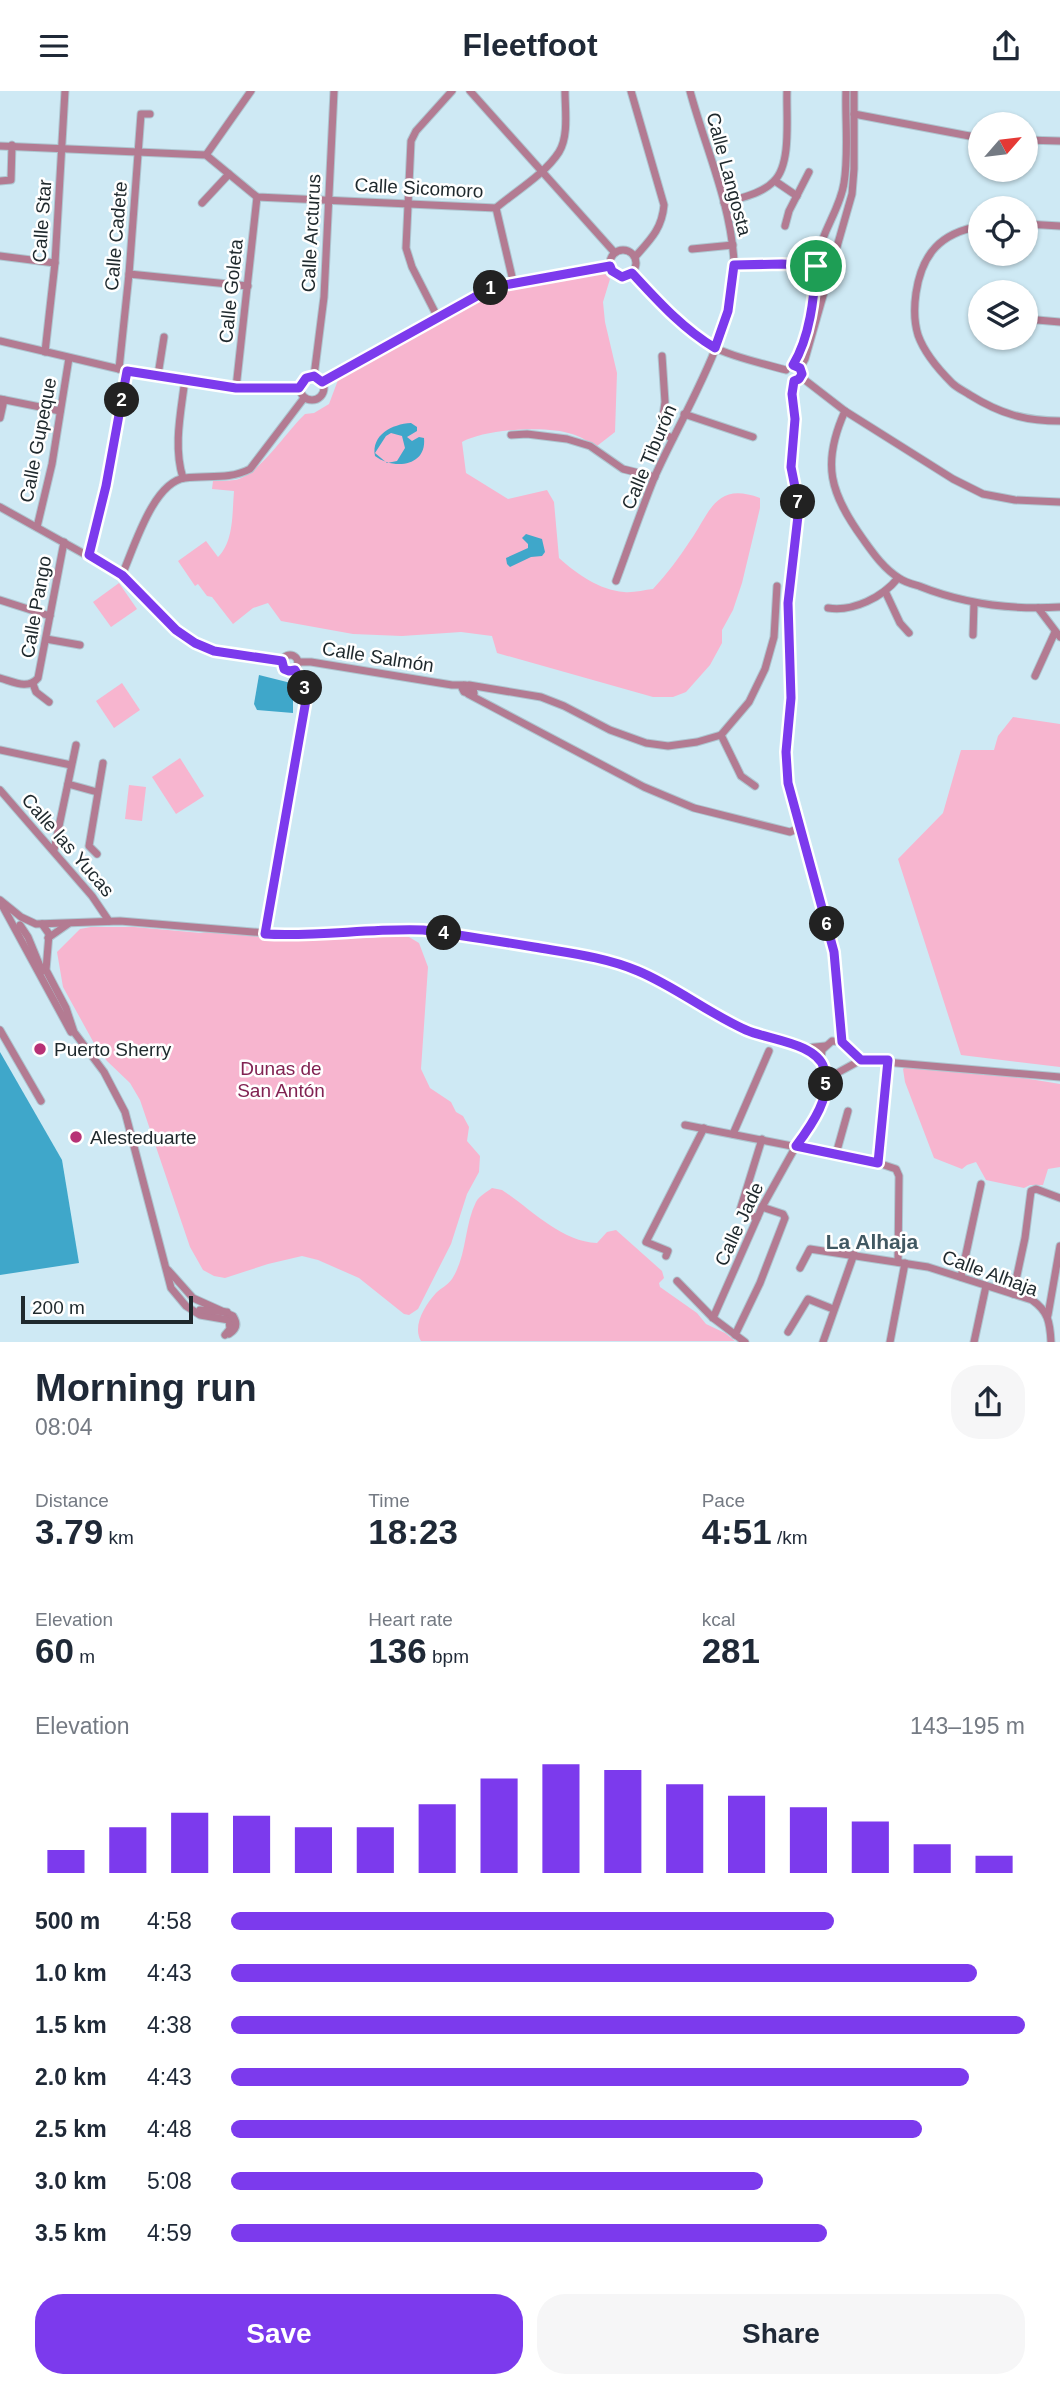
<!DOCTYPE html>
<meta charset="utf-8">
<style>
body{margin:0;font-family:Arial,sans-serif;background:#f6f6f7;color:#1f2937;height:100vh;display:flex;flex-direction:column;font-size:26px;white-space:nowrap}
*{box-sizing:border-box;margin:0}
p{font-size:23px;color:#747a83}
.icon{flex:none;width:38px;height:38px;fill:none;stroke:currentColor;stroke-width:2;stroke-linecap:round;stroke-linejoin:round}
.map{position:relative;height:1251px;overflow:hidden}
.panel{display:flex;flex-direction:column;background:#fff;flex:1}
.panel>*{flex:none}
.needle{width:46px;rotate:62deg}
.fabs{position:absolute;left:968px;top:21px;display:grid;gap:14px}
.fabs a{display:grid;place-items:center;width:70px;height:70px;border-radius:50%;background:#fff;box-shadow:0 2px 5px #0004;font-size:35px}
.scale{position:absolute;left:21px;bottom:18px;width:172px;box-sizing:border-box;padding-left:7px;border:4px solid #1f292d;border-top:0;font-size:19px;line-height:24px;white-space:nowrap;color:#1f292d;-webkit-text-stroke:5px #fff;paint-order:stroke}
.pin{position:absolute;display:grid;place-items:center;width:60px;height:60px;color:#fff;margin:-30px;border:4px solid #fff;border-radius:50%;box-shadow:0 2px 7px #0007}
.km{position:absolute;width:35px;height:35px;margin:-18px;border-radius:50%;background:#222;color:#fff;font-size:19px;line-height:35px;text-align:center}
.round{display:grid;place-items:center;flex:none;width:74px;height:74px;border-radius:28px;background:#f6f6f7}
.headline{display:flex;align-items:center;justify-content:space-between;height:119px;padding:0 35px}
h1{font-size:38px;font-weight:800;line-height:52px}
.stats{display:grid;grid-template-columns:repeat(3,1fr);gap:10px;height:119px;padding:7px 35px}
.stats div{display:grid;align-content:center}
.stats b{font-size:35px;font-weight:800}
.stats small{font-size:19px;font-weight:400}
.stats p{font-size:19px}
.chart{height:196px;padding:14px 35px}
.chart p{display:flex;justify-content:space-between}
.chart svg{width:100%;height:126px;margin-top:7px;stroke:#7c3aed;stroke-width:6}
.action{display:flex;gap:14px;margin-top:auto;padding:14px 35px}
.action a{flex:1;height:80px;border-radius:28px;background:#7c3aed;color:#fff;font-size:28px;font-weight:800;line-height:80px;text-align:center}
.action a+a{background:#f6f6f7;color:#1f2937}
ul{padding:0 35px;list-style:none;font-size:23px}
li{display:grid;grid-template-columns:112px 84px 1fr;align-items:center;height:52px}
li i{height:18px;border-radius:9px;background:#7c3aed}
header{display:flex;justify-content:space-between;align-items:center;height:91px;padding:0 35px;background:#fff;font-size:32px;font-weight:800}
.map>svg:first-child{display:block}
.green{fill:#f7b5cf}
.water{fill:#3fa7ca;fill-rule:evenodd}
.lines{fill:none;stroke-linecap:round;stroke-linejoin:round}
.minor-casing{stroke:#aec6d0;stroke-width:9}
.minor{stroke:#b37b92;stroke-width:7}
.route-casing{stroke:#fff;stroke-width:14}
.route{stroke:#7c3aed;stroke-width:9}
.poi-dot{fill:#b73276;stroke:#fff;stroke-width:2.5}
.labels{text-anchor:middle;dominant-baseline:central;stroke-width:5;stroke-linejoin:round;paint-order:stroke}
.street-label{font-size:19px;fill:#1f292d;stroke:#fff}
.poi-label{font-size:19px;fill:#1f292d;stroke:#fff;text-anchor:start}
.park-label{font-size:19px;fill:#812252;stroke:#fff}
.neighbourhood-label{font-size:21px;font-weight:bold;fill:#415862;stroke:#fff}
</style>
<header><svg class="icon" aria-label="menu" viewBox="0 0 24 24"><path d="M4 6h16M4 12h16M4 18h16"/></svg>Fleetfoot<svg class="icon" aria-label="share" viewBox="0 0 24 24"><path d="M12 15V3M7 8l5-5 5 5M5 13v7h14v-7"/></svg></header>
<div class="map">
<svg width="1060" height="1251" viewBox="0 0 1060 1251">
<rect width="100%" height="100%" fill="#cee9f4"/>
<g class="green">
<path d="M604 182 610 188 603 211 605 231 617 282 615 341 597 355C588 351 580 345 572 343 547 334 485 338 462 351L466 382 508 408 547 399 554 411 559 467C577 483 599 499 624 501 633 502 644 499 653 498 667 483 679 467 690 450 710 422 715 390 760 407V417L742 492 733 519 722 539V552L710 574 686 601 673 606H653L497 562 492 545 461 541 402 545 353 543 281 530 268 512 253 517 233 533 212 506 207 505 198 493 195 495 178 470 206 450 218 466C234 450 232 423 234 400L212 398 213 390C220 390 228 390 235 389 259 384 286 341 305 323L314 322 329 313 338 289 409 246 493 201Z"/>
<polygon points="119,492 137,518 111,536 93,511"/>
<polygon points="122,592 140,619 114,637 96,610"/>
<polygon points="1013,626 1060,633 1060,976 961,964 898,768 943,722 961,659 994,659 998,645"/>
<polygon points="180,667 204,705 176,723 152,686"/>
<polygon points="129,694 146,696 142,730 125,728"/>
<polygon points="91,836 134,836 201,842 213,840 300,848 370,847 392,844 409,846 419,852 428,876 421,978 430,997 451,1011 456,1021 463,1025 469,1036 467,1050 480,1065 479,1081 467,1103 451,1153 418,1218 409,1224 404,1223 359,1187 318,1169 302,1165 268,1173 225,1187 214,1185 203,1179 190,1156 140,1009 130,992 107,970 95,954 74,916 63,896 57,861 80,838"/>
<polygon points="906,975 1000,983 1060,993 1060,1076 1048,1078 1043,1094 1030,1094 1024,1097 986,1089 976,1071 967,1074 962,1078 934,1067 905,991 903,978"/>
<path d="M492 1097 502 1099C531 1118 561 1151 597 1152L607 1141 616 1139 662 1180 664 1187 659 1192 660 1196 697 1222 706 1233 725 1242 735 1250H421C412 1235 425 1214 436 1202 441 1197 448 1194 452 1188 467 1165 464 1135 476 1111 479 1105 487 1101 492 1097Z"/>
</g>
<g class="water">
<path d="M411 332 417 336V340L407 346 412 350 419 346 424 347C427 376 393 379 375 365 371 344 392 333 411 332ZM391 342 402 345 405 357 397 370 387 372 375 362 386 345Z"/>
<polygon points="526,443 542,448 545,461 542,465 531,466 510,476 507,473 506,467 528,457 528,453 522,447"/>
<polygon points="259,584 291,592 293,597 293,622 257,619 254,613"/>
<polygon points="0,961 62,1069 79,1172 0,1184"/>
</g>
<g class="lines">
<g class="minor-casing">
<g id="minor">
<polyline points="470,0 615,162"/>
<path d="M631 0 664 114C662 138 650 149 635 166"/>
<polyline points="854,23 980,47"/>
<polyline points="1026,49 1060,50"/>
<path d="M0 55 206 64 257 106 496 117C516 100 545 83 559 61 569 45 565 18 565 0"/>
<polyline points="206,64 251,0"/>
<polyline points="0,90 11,89 12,54"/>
<polyline points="775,90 797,105"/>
<polyline points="202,112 229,83"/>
<path d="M724 112C740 107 762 103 774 90 792 73 786 24 787 0"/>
<polyline points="496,117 513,190"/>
<polyline points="1026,133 1060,135"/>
<polyline points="785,135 789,120 809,81"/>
<path d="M980 135C941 142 922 162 916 202 914 216 914 231 918 244 924 261 939 279 952 292 957 297 964 300 970 304 999 322 1024 330 1060 330"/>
<polyline points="692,158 733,154"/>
<circle cx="623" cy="172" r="13"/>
<polyline points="0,165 55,172"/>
<polyline points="734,174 816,175"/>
<path d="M632 182C656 208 680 239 713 256 735 267 762 272 786 279"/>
<polyline points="129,183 248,195"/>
<polyline points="437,225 412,176 406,157 411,50 416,40 452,0"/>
<polyline points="1026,228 1060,231"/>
<polyline points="0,250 119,278 236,297 299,297"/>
<polyline points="45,261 55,172 65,0"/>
<polyline points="662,265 665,311 661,339 662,343 673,347"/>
<path d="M793 274C813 242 811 203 817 168 821 141 840 119 844 92 849 62 845 30 846 0"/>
<polyline points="800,277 805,268 852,103 854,78 854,0"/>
<polyline points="119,278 129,183 141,23 150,23"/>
<polyline points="158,284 164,246"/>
<circle cx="312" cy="297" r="12"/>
<polyline points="314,285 324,206 334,0"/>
<polyline points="801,286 845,320 953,388 983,403 1015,409 1060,411"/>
<polyline points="794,290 792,303 795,328 791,376 799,416 788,512 791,607 786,661 788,692 834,861 842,951 861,969"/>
<polyline points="322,291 493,196 610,175"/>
<polyline points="236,297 257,106"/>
<polyline points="0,308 60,320"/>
<path d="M845 320C821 373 830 402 863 448 873 462 884 478 899 487 904 491 912 493 919 495 964 513 1011 519 1060 516"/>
<polyline points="684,323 753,346"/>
<polyline points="0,327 4,309"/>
<polyline points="511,344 527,343 567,348 590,355 623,378 655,386"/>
<path d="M183 387C173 355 181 321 185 288"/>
<polyline points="0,416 122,484 176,539 195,552 214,560 282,570"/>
<polyline points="37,436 52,373 69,267"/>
<polyline points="89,464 106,395 127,280"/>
<path d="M122 484C134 457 153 391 185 387 208 384 229 389 250 378L304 307"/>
<path d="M616 490C629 455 641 419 655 385 682 324 738 237 734 171 731 112 705 56 690 0"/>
<polyline points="885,500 900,532 909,542"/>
<polyline points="0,509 50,525"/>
<path d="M828 517C853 521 883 506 898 487"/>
<polyline points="1038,517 1060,546"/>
<polyline points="973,544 974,512"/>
<polyline points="46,548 80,554"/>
<circle cx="290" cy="572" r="8"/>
<polyline points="298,571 311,571 452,594 466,594 473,598 474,602 464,601 462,597 464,594"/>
<polyline points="1035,585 1055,541"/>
<path d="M0 587C14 591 28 599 38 587L64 451"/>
<polyline points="33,593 36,601 49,611"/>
<polyline points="469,594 541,606 564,615 610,639 646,652 668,655 697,651 721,644 749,611 765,578 774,546 777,495"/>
<polyline points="468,603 644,696 694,717 790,741 799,737"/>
<polyline points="721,644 741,685 755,695"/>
<polyline points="0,659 71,674"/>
<polyline points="68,693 97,701"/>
<polyline points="0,699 92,805 109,830"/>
<polyline points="54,759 76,654"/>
<polyline points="97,763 89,755 103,672"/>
<polyline points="0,809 21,826 36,833 120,830 290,844 396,838 423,839 584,864 619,873 652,886 744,938 764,946 806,957 825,955"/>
<polyline points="2,814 71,941"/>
<polyline points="42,833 49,843 46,879 66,917 74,941 104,981 125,1021 171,1197 186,1215 200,1224 229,1229 230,1238 225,1244"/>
<polyline points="20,834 28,846 42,880"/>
<polyline points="265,843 306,609 304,595 295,579"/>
<polyline points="48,847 68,833"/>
<polyline points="0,939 41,1010"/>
<polyline points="826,977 821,969 822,959 832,950 842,951"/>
<polyline points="827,991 839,981 861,969 1060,986"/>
<polyline points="685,1034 878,1072 896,1078 899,1085 898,1171"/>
<polyline points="733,1043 769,960"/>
<polyline points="836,1063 848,1020"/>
<polyline points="878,1072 888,969"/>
<polyline points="757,1127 740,1119 762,1048"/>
<polyline points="666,1165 668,1160 646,1151 704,1037"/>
<path d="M800 1177 810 1158 928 1176 1032 1209C1048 1220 1050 1231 1051 1251"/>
<path d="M168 1179 193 1207 233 1225C238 1233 237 1238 229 1243"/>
<polyline points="961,1186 981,1093"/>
<polyline points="677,1190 713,1227 745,1251"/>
<polyline points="1013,1203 1025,1147 1031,1100 1036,1098 1060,1107"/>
<polyline points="200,1219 227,1221"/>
<polyline points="1048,1224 1060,1155"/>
<polyline points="713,1227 762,1116 796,1055 813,1031 827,991 824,976"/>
<polyline points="788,1241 808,1208 833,1218"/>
<polyline points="735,1244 760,1192 785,1127 783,1123 762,1116"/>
<polyline points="823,1251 854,1163"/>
<polyline points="890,1251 905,1172"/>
<polyline points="974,1251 986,1195"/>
</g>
</g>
<use href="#minor" class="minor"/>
</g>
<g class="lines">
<g class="route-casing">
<path id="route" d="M782 173 816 175C814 207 810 246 793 274L800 277 802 283 799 288 794 290 792 303 795 328 791 376 799 416 788 512 791 607 786 661 788 692 834 861 842 951 861 969H888L878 1072 796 1055C811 1035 834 1003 824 977 816 952 769 949 746 939 708 922 676 896 638 880 605 866 569 862 534 856 497 850 460 844 423 839 370 837 318 846 265 843L306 609 304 595 295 579 289 580 284 578 282 570 214 560 195 552 176 539 122 484 89 464 106 395 127 280 236 297H299L306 287 314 285 322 291 493 196 610 175 612 180 622 186 632 182C658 210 682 237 715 257L728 220 734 174Z"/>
</g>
<use href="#route" class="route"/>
</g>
<g class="poi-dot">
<circle cx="40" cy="958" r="7"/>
<circle cx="76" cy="1046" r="7"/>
</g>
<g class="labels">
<g class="street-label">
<text transform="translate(729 83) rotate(75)">Calle Langosta</text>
<text transform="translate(419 97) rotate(3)">Calle Sicomoro</text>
<text transform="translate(42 130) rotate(-86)">Calle Star</text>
<text transform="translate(311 142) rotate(-87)">Calle Arcturus</text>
<text transform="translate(116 145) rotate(-85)">Calle Cadete</text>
<text transform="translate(231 200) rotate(-84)">Calle Goleta</text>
<text transform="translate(38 349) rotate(-79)">Calle Gupeque</text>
<text transform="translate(649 366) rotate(-67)">Calle Tiburón</text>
<text transform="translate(36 516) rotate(-80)">Calle Pango</text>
<text transform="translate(378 566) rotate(9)">Calle Salmón</text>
<text transform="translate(68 754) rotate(49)">Calle las Yucas</text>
<text transform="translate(739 1133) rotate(-65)">Calle Jade</text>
<text transform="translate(990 1182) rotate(20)">Calle Alhaja</text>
</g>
<g class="poi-label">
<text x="54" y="958">Puerto Sherry</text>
<text x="90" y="1046">Alesteduarte</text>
</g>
<g class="park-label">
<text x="281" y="977">Dunas de<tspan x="281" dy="22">San Antón</tspan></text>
</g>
<g class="neighbourhood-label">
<text x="872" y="1150">La Alhaja</text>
</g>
</g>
</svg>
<div class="fabs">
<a><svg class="needle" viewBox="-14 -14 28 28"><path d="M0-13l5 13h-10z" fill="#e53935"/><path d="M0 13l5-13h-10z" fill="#747a83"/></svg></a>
<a><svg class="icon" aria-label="locate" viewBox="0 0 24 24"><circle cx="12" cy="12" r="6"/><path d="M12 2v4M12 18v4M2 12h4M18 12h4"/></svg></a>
<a><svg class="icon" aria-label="layers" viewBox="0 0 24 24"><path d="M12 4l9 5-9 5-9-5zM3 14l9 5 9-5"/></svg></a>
</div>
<div class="scale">200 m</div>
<div class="pin" style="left:816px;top:175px;background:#1e9e55"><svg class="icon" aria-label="arrive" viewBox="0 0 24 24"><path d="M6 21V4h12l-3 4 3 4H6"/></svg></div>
<b class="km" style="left:491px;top:197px">1</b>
<b class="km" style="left:122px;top:309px">2</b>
<b class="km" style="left:305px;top:597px">3</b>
<b class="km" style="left:444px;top:842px">4</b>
<b class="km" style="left:826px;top:993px">5</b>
<b class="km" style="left:827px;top:833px">6</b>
<b class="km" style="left:798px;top:411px">7</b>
</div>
<section class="panel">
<div class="headline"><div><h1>Morning run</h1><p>08:04</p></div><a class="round"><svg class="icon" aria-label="share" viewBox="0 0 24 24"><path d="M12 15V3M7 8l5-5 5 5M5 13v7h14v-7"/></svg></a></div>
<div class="stats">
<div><p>Distance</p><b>3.79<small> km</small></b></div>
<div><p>Time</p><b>18:23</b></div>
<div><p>Pace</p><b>4:51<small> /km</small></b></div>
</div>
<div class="stats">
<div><p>Elevation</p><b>60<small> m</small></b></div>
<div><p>Heart rate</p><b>136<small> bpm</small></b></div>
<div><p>kcal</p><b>281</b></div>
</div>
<div class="chart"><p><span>Elevation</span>143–195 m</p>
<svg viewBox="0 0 160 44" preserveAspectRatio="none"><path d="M5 44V36M15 44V28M25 44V23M35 44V24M45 44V28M55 44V28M65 44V20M75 44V11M85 44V6M95 44V8M105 44V13M115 44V17M125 44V21M135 44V26M145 44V34M155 44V38"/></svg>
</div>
<ul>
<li><b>500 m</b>4:58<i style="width:76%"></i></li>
<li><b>1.0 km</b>4:43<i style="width:94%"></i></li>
<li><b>1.5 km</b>4:38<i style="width:100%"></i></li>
<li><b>2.0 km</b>4:43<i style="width:93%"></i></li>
<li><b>2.5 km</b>4:48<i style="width:87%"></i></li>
<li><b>3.0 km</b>5:08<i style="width:67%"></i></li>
<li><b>3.5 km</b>4:59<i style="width:75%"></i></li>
</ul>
<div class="action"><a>Save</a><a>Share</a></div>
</section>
